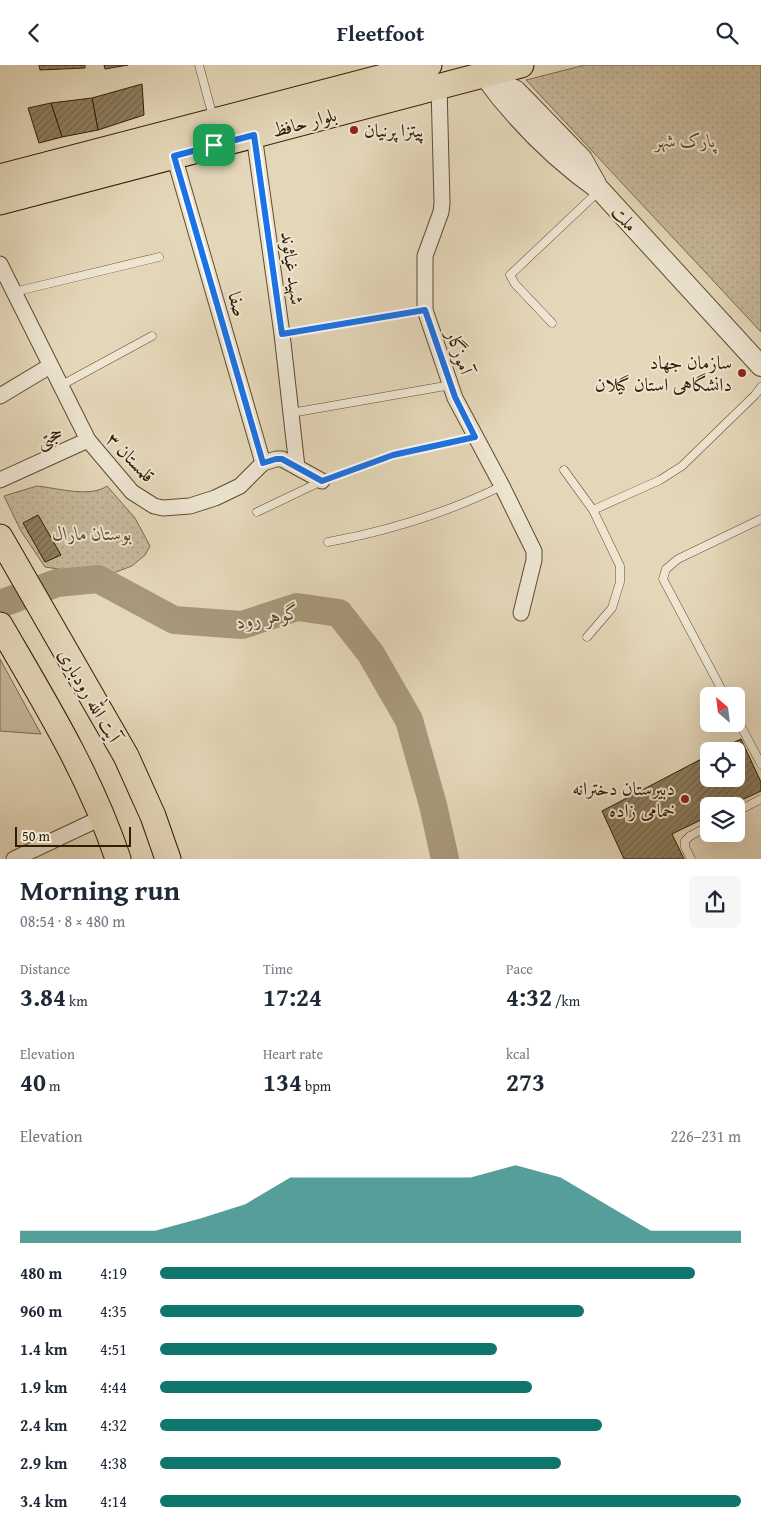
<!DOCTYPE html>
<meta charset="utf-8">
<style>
body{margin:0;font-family:"Gentium Book Plus",Amiri,serif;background:#f6f6f7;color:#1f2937;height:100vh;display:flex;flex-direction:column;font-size:19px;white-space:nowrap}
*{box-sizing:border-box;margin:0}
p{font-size:16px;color:#747a83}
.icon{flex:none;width:28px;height:28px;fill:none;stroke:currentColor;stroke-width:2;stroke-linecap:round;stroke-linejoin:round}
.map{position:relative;height:794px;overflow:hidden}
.drawer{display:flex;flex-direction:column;background:#fff;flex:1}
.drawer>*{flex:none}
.needle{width:32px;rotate:332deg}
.fabs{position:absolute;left:700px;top:622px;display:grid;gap:10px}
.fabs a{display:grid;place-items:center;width:45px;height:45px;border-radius:8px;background:#fff;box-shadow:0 5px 20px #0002;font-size:25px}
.scale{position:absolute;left:15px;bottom:12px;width:116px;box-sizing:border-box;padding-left:5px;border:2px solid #311d00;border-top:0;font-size:14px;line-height:18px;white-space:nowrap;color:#311d00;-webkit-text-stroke:4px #ede5d2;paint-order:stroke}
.pin{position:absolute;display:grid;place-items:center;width:42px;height:42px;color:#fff;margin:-21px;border-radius:10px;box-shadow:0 2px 8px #0006}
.round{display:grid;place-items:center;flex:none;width:52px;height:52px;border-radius:8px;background:#f6f6f7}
.summary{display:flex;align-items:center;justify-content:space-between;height:85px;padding:0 20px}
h1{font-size:28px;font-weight:600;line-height:38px}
.metrics{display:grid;grid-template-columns:repeat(3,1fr);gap:8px;height:85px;padding:5px 20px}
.metrics div{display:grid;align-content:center}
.metrics b{font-size:25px;font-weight:600}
.metrics small{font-size:14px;font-weight:400}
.metrics p{font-size:14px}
.chart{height:140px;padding:10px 20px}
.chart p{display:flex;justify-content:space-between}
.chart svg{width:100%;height:90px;margin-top:5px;fill:#0f766e;opacity:.7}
ul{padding:0 20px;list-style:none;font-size:16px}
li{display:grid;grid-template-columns:80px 60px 1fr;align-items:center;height:38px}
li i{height:12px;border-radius:6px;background:#0f766e}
header{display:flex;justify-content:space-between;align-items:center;height:65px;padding:0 20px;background:#fff;font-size:22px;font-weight:600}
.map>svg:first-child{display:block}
.grass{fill:#c6b79a;stroke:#7c6a4d}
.park{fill:url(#park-dots);stroke:#7c6a4d}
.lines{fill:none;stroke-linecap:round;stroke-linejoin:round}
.river{stroke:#a7987a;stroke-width:28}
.building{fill:url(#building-hatch);stroke:#311d00}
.service-casing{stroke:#5e4c2e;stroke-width:9}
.minor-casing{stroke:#5e4c2e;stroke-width:17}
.tertiary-casing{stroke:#5e4c2e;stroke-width:22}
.primary-casing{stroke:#311d00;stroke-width:27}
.service{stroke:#ede5d2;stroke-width:8}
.minor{stroke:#ede5d2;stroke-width:15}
.tertiary{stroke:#ede5d2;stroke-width:20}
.primary{stroke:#e4d7b9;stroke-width:25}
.route-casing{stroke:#fff;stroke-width:10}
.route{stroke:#1a73e8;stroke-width:6}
.poi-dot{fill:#8f2418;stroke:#ede5d2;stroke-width:2}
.labels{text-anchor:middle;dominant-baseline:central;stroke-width:4;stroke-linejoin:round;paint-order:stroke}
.street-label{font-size:19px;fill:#311d00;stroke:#ede5d2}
.poi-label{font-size:19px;fill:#311d00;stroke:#ede5d2;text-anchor:end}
.park-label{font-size:19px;font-style:italic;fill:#5e4b2e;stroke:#ede5d2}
.water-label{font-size:20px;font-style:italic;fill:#5a482b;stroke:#ede5d2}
</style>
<header><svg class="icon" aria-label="back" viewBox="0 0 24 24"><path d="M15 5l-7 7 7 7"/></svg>Fleetfoot<svg class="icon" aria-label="search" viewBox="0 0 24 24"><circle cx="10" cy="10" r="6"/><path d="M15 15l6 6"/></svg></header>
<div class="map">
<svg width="761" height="794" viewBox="0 0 761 794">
<defs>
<pattern id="park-dots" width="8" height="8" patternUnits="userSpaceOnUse" patternTransform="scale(1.25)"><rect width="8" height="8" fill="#c6b79a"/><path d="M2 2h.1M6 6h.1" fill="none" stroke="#ab9d83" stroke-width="1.8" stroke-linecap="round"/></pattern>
<pattern id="building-hatch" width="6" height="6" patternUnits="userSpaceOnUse" patternTransform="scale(1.25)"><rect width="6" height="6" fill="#8e7e60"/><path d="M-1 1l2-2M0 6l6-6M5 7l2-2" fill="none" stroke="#75674d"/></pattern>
</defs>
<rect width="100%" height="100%" fill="#e4d7b9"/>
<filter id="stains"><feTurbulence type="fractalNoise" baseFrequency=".004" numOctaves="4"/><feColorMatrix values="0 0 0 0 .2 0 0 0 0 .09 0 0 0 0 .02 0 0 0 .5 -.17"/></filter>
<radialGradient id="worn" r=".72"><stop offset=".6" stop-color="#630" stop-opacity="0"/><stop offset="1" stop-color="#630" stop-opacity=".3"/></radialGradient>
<polygon class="grass" points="0,594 41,669 0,666"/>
<g class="park">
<polygon points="585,0 761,0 761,267 526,15"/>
<path d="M37 421C57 423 90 433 107 421L135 453 150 481 145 490 132 501 105 511 45 502 21 466 4 431Z"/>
</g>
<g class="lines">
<polyline class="river" points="0,539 57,518 98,514 174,555 242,560 297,542 339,548 371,589 409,655 433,740 445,794"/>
</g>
<g class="building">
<polygon points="39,0 85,0 85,3 40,5"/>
<polygon points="104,0 128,0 105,4"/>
<polygon points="142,19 144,50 98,65 92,33"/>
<polygon points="92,33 98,65 62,72 51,38"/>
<polygon points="51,38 62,72 39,78 28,43"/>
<polygon points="38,450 61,490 45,497 23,458"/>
<polygon points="741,674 761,717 761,726 729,741 709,741 709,751 672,769 684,794 624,794 602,746 709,690 709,714 736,714 736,686 716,686"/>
</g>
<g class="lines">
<g class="service-casing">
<g id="service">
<polyline points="199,0 213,52"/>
<polyline points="14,227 159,192"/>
<polyline points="552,258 515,219 510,210 600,125"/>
<polyline points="282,269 425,245"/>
<polyline points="60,321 152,271"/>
<polyline points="291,348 451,320"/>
<polyline points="564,405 593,445 620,501 620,517 612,543 587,572"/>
<polyline points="593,445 660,415 682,401 755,330 761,322"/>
<polyline points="257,447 322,416 393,390 475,372"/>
<path d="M328 477C389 466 446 448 502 421"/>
<polyline points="725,631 663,514 666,504 678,494 761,454"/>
<polyline points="736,652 761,699"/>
<polyline points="736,747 761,734"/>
<polyline points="691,794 685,782 685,776 690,771 709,761"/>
</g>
</g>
<g class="minor-casing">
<g id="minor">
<polyline points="439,21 442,138 441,147 425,191 425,245 455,333 502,421 534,486 534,495 521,548"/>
<polyline points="254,70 282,269 297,402"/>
<polyline points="174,91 263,398"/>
<polyline points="0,199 88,375 132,427 154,441 163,443 190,441 215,433 240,421 263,398 276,394 282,394 322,416"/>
<polyline points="0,331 50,301"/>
<polyline points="0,415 88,375"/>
<polyline points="14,794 103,752"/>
</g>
</g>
<g class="tertiary-casing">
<g id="tertiary">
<path d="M484 10C516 54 556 94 600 125L761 301"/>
<polyline points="487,11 516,26 582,94 596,119"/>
</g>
</g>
<g class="primary-casing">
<g id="primary">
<polyline points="0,112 429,0"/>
<polyline points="0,137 521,0"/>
<polyline points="0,472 126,691 153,751 168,794"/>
<path d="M0 560C44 636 90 710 118 794"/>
</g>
</g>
<use href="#service" class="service"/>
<use href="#minor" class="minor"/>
<use href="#tertiary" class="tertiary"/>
<use href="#primary" class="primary"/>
</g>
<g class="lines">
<g class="route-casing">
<polygon id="route" points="254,70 282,269 425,245 455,332 475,372 393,390 322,416 282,394 276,394 263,398 174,91"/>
</g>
<use href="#route" class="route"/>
</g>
<g class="poi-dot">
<circle cx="354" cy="65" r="5"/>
<circle cx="742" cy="308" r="5"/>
<circle cx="685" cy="734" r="5"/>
</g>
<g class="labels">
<g class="street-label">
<text transform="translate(304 57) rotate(-15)">بلوار حافظ</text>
<text transform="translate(625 153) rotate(47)">ملت</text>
<text transform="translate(293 203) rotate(82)">شهید غیاثوند</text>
<text transform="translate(238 239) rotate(74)">صفا</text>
<text transform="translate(460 287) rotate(71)">آموزگار</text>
<text transform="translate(49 371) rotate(-24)">حجتی</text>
<text transform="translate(131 392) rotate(46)">قلمستان ۳</text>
<text transform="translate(90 630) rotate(60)">آیت الله رودباری</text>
</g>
<g class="poi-label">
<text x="364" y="65" text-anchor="start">پیتزا پرنیان</text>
<text x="732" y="297">سازمان جهاد<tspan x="732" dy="22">دانشگاهی استان گیلان</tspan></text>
<text x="675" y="723">دبیرستان دخترانه<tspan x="675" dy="22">خمامی زاده</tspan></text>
</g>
<g class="park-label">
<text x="685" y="75">پارک شهر</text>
<text x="92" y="468">بوستان مارال</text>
</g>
<g class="water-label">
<text transform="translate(268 551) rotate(-10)">گوهر رود</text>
</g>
</g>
<rect width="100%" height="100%" filter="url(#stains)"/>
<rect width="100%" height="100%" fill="url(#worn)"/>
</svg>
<div class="fabs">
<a><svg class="needle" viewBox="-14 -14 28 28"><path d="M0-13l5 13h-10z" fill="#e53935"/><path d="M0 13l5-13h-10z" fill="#747a83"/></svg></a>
<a><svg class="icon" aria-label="locate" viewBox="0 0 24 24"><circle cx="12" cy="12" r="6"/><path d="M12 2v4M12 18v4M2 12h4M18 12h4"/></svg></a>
<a><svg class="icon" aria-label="layers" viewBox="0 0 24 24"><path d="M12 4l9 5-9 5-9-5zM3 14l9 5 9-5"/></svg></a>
</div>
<div class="scale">50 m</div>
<div class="pin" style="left:214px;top:80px;background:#1e9e55"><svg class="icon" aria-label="arrive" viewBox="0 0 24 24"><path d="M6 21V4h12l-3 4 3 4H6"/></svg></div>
</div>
<section class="drawer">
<div class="summary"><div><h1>Morning run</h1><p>08:54 · 8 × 480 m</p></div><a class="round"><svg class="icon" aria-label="share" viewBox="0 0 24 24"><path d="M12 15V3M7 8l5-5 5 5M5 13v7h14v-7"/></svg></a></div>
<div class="metrics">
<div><p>Distance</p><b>3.84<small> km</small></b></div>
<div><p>Time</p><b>17:24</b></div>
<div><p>Pace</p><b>4:32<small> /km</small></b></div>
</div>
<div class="metrics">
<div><p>Elevation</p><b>40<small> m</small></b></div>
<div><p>Heart rate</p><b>134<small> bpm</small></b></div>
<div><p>kcal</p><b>273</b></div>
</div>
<div class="chart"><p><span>Elevation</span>226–231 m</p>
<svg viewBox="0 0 160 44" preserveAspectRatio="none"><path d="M0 44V38L10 38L20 38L30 38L40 32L50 25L60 12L70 12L80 12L90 12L100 12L110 6L120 12L130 25L140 38L150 38L160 38V44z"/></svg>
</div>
<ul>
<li><b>480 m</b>4:19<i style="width:92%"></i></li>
<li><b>960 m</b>4:35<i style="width:73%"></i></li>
<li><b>1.4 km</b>4:51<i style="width:58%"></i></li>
<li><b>1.9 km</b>4:44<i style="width:64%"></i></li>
<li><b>2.4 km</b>4:32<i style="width:76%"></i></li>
<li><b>2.9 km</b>4:38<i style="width:69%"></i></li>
<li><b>3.4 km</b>4:14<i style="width:100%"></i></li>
</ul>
</section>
